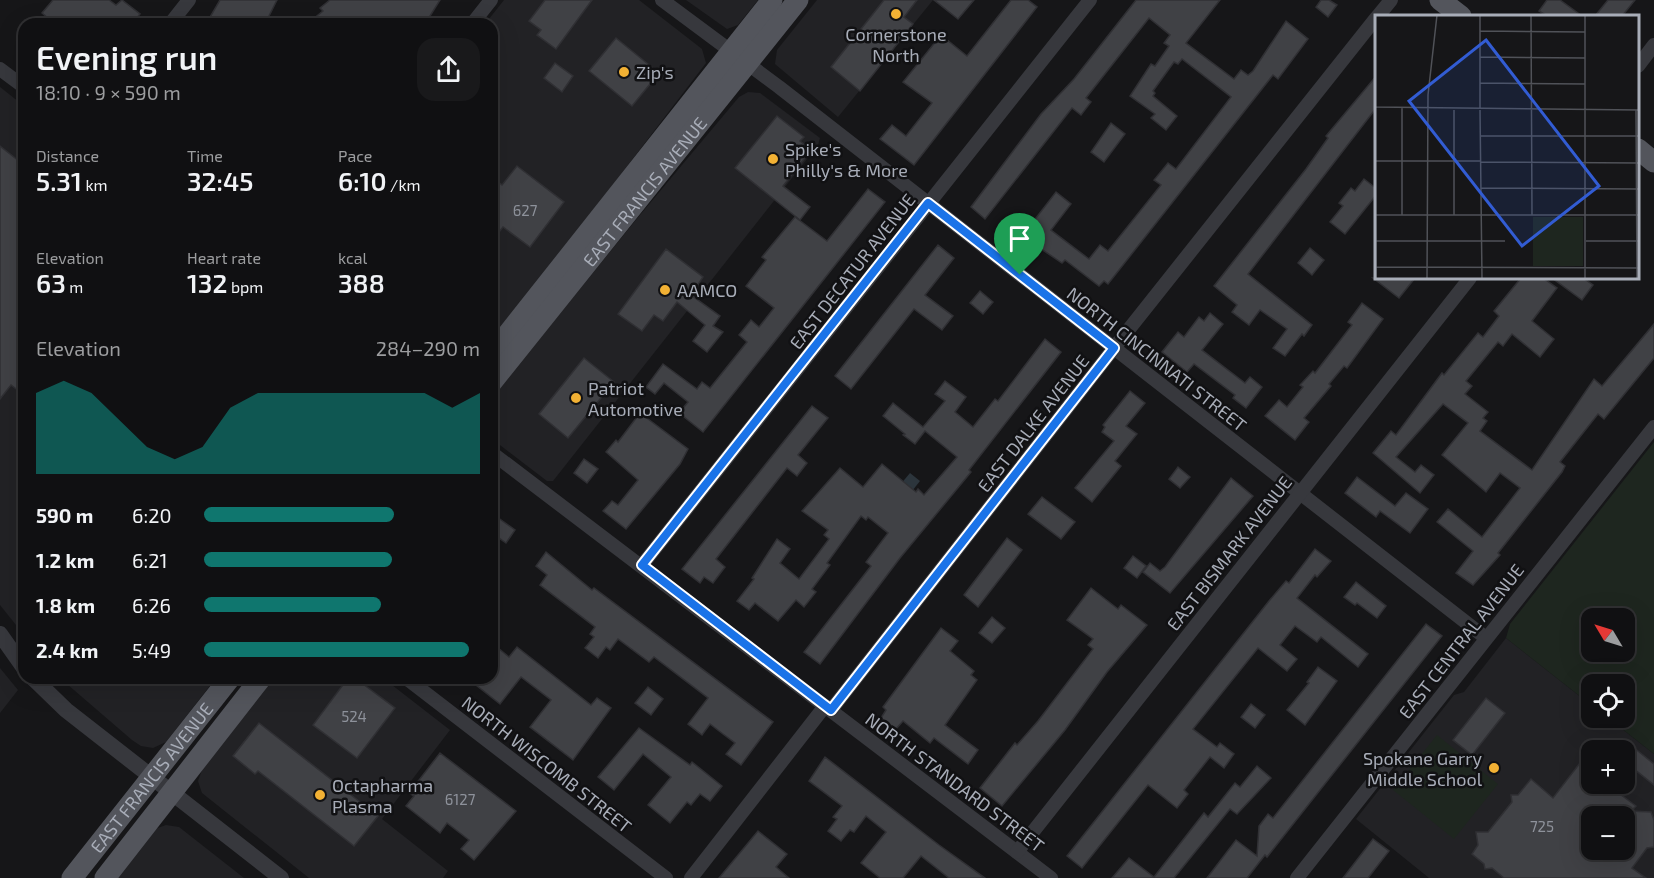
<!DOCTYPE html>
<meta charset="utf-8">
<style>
body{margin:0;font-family:"Exo 2",sans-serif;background:#19191b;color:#f1f3f6;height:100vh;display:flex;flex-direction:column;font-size:22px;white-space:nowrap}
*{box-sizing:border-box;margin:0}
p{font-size:20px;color:#9c9d9f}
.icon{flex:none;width:33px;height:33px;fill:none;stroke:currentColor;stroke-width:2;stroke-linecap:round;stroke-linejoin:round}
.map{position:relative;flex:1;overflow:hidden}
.sheet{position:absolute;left:18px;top:18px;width:480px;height:666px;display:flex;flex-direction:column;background:#101012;border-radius:18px;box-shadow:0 6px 24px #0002,0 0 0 2px #303032}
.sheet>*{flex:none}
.needle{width:39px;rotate:308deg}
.buttons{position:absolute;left:1581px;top:608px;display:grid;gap:12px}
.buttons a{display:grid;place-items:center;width:54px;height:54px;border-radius:12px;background:#101012;box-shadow:0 6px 24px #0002,0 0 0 2px #303032;font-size:30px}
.pin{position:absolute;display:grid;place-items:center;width:51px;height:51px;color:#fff;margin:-62px -26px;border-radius:50% 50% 50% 0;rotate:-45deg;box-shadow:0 0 6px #0007}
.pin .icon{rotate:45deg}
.round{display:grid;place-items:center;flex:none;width:63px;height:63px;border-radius:18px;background:#19191b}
.summary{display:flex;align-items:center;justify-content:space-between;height:102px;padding:0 18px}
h1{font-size:33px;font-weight:600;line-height:45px}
.figures{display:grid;grid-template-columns:repeat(3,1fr);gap:9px;height:102px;padding:6px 18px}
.figures div{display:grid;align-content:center}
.figures b{font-size:26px;font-weight:600}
.figures small{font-size:16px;font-weight:400}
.figures p{font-size:16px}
.chart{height:168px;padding:12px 18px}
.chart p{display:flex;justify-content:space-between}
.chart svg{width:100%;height:108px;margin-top:6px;fill:#0f766e;opacity:.7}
ul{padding:0 18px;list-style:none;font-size:20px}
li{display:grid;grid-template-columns:96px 72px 1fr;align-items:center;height:45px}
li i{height:15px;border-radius:8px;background:#0f766e}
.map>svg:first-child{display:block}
.built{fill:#222225;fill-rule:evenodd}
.park{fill:#1e261f;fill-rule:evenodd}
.water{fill:#2c353c}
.building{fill:#404145;stroke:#303034;stroke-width:1.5;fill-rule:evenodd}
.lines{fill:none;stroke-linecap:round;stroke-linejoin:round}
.minor{stroke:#37383d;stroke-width:14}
.tertiary{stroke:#37383d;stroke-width:16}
.primary{stroke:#53555c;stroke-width:21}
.route-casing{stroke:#fff;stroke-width:12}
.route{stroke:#1a73e8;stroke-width:8}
.poi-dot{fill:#f2b134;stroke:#111113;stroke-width:2}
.labels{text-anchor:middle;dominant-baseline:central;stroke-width:5;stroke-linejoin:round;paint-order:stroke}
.number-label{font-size:15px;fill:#8e929b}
.poi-label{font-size:18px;fill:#a8adb8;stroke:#111113;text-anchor:start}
.street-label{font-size:18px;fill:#a8adb8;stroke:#111113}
.inset-road{fill:none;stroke:#505258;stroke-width:1.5}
.view{fill:#325cd3;fill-opacity:0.15;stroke:#325cd3;stroke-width:3}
.inset-edge{fill:none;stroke:#a8adb8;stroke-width:3}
</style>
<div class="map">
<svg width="1654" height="878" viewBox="0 0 1654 878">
<rect width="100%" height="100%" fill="#161618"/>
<g class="built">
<polygon points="504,0 639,0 702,49 706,63 492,343 492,24 485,24"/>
<polygon points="686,0 758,0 738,25 727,29"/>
<polygon points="817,0 933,0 838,117 775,64 777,50"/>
<polygon points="0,87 24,106 24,635 0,605"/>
<polygon points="748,92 760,93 820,138 818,145 553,481 547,481 492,439 492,397 635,221 739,97"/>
<path d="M1506 638 1591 705 1592 717H1607L1654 754V878H1429L1356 819 1454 695 1464 692ZM1592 750H1624V783H1592ZM1592 816H1624V849H1592Z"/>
<polygon points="0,668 18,690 0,713"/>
<polygon points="60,678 216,678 166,742 153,748 141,746 132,740"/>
<polygon points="272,678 383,678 450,730 382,819 448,871 443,878 309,878 202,793 198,781 202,770"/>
<polygon points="166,825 179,827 244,878 116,878 155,829"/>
</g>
<g class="park">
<path d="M1654 442V754L1607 717H1624V684H1592L1591 705 1506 638 1510 624ZM1592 618H1624V651H1592Z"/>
<polygon points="1437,735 1498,784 1454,839 1393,790"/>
</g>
<polygon class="water" points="910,473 920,481 905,500 894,492"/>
<g class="building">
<polygon points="53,0 109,0 116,5 122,0 140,14 132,24 79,24 72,18 67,24 55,24 42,13"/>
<polygon points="220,0 277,0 265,24 206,24"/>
<polygon points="330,0 440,0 425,24 307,24 323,11 320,8"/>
<polygon points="545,0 592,0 556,49 537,35 541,30 529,21"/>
<polygon points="884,0 917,0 904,17 913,24 860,91 831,67"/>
<polygon points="934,0 974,0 958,19"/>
<polygon points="1011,0 1028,0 1037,7 914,165 880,139 892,125 906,136 932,103 903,82 941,35 967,56"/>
<polygon points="1136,0 1220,0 1186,43 1234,79 1241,70 1248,75 1253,71 1286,21 1308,39 1278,79 1273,75 1108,284 1104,281 1099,286 1065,260 1062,263 1022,236 1056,192 1071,204 1051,230 1089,259 1100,245 1108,251 1161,185 1154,180 1168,163 1176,169 1231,97 1182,59 1178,64 1174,62 1153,91 1155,93 1153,96 1177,116 1166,130 1151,118 1155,114 1130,96 1151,64 1155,66 1169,46 1164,43 1170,35 1149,18 1086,98 1091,102 1081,115 1072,108 985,219 971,207 1041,114 1074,79"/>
<polygon points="1321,0 1329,0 1337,5 1328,17 1316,7"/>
<polygon points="1547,0 1560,0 1582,16 1547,16 1539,11"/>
<polygon points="1608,0 1635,0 1622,16 1595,16"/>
<polygon points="616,38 659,73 632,106 589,71"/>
<polygon points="555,63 573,76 562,92 544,78"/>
<polygon points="1377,75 1377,107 1248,274 1312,325 1304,336 1302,334 1285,356 1273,348 1287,329 1260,310 1249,325 1232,312 1237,305 1214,286 1306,169 1328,138 1326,136"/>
<polygon points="777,116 804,137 800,141 811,150 783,186 810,207 800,220 735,168"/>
<polygon points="1111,123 1125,134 1104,162 1091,152"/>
<polygon points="0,146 24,165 24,395 11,385 0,399"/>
<polygon points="517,166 564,202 530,247 503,227 492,241 492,177 502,185"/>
<polygon points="1364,179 1377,189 1377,194 1345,234 1330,222 1343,206 1339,203 1351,188 1355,191"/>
<polygon points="868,189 885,202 703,432 679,413 688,402 664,383 655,394 646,387 663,364 697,389 702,382 710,388 747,342 739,335 751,320 759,327 774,308 746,286 766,260 762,257 771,246 795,217 827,241"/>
<polygon points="938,245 954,258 925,295 953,316 942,330 914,309 851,389 835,376"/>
<polygon points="1310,248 1324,260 1312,275 1298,263"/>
<polygon points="666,249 703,277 691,295 720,316 713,326 723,332 707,352 693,341 705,325 677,302 663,321 654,315 642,331 618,314"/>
<polygon points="1373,278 1415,278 1399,298"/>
<polygon points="1521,278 1543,278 1557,288 1532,321 1554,339 1540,357 1512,334 1503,346 1498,342 1466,381 1472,386 1465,394 1488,412 1483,418 1487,421 1480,431 1532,470 1594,379 1602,386 1654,324 1654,358 1604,419 1598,414 1560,462 1565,466 1562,472 1498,553 1500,555 1473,585 1456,573 1473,551 1437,522 1448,509 1482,537 1520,488 1500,473 1486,492 1442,455 1468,423 1443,404 1396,457 1415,472 1421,465 1434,475 1420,493 1373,453 1391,431 1396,435 1442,373 1444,375 1478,333 1483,337 1499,316 1494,311"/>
<polygon points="1552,278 1583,278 1593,285 1582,300"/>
<polygon points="980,291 993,302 983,314 970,303"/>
<polygon points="1362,303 1383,319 1347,368 1344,366 1329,384 1331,386 1304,418 1309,422 1295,440 1265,416 1279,400 1287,407 1303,387 1300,385 1313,371 1315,373 1352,325 1348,322"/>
<polygon points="1210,313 1223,324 1202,350 1245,383 1250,377 1262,387 1246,408 1233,398 1235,395 1194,364 1187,372 1162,352 1178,332 1184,337 1199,317 1204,321"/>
<polygon points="1045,339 1061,352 969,470 971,472 900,558 820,664 804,652 871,566 866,562 888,533 868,517 866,520 861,516 827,563 830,565 812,589 816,592 804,607 796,600 778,621 755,603 749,610 737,601 754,579 752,578 777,539 790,549 780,563 799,579 829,539 824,535 828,530 802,511 840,468 863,487 882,464 916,492 918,489 924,495 957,457 925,431 915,444 903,435 905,434 883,416 893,403 923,427 945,401 935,394 945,381 966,397 955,412 973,427 995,399 998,401"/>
<polygon points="584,358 614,382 568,438 539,414"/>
<polygon points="1130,391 1145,403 1126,426 1137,434 1115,461 1121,466 1092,502 1075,488 1114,441 1102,432 1105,427 1103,425"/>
<polygon points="812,406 828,418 798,455 807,463 797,476 787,468 716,559 725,567 713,583 704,577 700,583 682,569"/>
<polygon points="640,413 688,449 680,464 626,529 603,511 612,501 618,505 638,480 606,452 616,440 618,442"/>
<polygon points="584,459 598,469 587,483 574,473"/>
<polygon points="1178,467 1190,477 1180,488 1169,479"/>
<polygon points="1357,477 1395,506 1406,493 1428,509 1410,533 1380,511 1376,517 1345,493"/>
<polygon points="1231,478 1253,496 1170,593 1143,572 1150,563 1160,571 1165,567"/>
<polygon points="1042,497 1075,522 1061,539 1028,514"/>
<polygon points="497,517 515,530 506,543 492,533 492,524"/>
<polygon points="1007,538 1022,550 978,607 964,595"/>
<polygon points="1315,549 1331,561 1317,577 1315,575 1297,598 1368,654 1358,667 1321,637 1317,642 1295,626 1280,645 1297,659 1287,671 1258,648 1193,729 1217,747 1220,743 1234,754 1224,768 1210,757 1184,790 1188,794 1177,808 1148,785 1082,868 1067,856 1269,601 1286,581 1289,583"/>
<polygon points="546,552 592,590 594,588 773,722 741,765 726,754 735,743 723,734 710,724 702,735 688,724 708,698 654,657 649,662 618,639 610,650 606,647 598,658 585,648 594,637 590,634 595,627 540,585 547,575 536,566"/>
<polygon points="1133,556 1146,566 1137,578 1124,568"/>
<polygon points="1356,582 1386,606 1377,618 1357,603 1355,605 1344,597"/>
<polygon points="1091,588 1118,609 1121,605 1147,625 1107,672 1065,730 1002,806 980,788 1015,743 1017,745 1038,721 1093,649 1088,645 1093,639 1067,620"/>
<polygon points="992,617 1005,628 992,643 979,633"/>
<polygon points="1426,624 1442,636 1267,857 1265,855 1247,878 1207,878 1236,840 1257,856 1259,826 1268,814 1273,818"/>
<polygon points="941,628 958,641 950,651 974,671 971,675 977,680 945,725 978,750 968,764 934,738 930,743 903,721 896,729 881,718 886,710 883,707"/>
<polygon points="492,643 509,657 517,647 591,705 597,698 611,708 573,760 530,727 551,700 521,677 500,704 467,678 492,678"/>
<polygon points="1318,667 1337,681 1305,725 1287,710 1309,683 1307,682"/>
<polygon points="348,678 355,678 395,708 357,758 313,725"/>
<polygon points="648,687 663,699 651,715 635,703"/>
<polygon points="1486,698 1505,713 1472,755 1453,740"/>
<polygon points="1251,704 1265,715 1255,728 1241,717"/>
<polygon points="259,723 378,816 354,846 258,771 255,774 233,756"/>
<polygon points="639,728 690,765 692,762 722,786 710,801 700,794 691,805 687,802 670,823 648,805 671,777 643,754 614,790 598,777"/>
<polygon points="1633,747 1654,764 1654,785 1624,761"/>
<polygon points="440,753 516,811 474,860 461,849 469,840 447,823 440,833 406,806 414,796 409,793"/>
<polygon points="825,757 939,845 985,878 949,878 921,856 903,878 880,878 861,863 886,832 866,816 854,832 850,830 841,841 828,831 837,819 833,817 842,806 809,781"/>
<path d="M1580 763 1592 772V783H1612V788L1636 806 1631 811 1651 812 1654 820V847L1647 848 1632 868 1646 878H1504L1492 868 1485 869 1484 864 1472 854 1478 845 1476 832H1488L1512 802 1511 795H1518L1531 779 1553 798ZM1592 816H1624V849H1592Z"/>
<polygon points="1257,766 1271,778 1237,814 1230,809 1174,878 1112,878 1129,858 1154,877 1204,813 1208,817 1235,783 1240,787"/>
<polygon points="758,831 787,854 776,867 789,878 719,878"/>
<polygon points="1373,839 1389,851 1368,878 1343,878"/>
</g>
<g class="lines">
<g class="minor">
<polyline points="662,0 779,87 1486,638"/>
<polyline points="1378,16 1391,0"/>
<polyline points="170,24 189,0"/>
<polyline points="472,24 491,0"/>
<polyline points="1638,66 1654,45"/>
<polyline points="0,69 24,87"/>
<polyline points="492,453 1051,878"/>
<polyline points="642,565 1090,0"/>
<polyline points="406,678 666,878"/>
<polyline points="831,710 1114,348 1376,18"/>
<polyline points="1017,852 1470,278"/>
<polyline points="691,878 825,706"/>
<polyline points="1297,878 1654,427"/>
</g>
<g class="tertiary">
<polyline points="0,634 24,668"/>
<polyline points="33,678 66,710 281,878"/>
</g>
<g class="primary">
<polyline points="1440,0 1461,16"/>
<polyline points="1638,149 1654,162"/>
<polyline points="492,354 772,0"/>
<path id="s1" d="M492 382 798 0"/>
<path id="s2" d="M72 878 230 678"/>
<polyline points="105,878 261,678"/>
</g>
</g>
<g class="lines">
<g class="route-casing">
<polygon id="route" points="928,203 1114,348 831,710 642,565"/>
</g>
<use href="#route" class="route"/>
</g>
<g class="poi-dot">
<circle cx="896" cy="14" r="6"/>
<circle cx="624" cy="72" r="6"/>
<circle cx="773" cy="159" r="6"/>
<circle cx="665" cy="290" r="6"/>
<circle cx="576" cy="398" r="6"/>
<circle cx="1494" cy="768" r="6"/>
<circle cx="320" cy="795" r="6"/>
</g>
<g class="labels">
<g class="number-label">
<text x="525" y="210">627</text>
<text x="354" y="716">524</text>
<text x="460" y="799">6127</text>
<text x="1542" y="826">725</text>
</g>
<g class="poi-label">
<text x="896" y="34" text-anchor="middle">Cornerstone<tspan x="896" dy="21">North</tspan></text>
<text x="636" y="72">Zip's</text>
<text x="785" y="149">Spike's<tspan x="785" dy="21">Philly's &amp; More</tspan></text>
<text x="677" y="290">AAMCO</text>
<text x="588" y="388">Patriot<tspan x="588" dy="21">Automotive</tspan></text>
<text x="1482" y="758" text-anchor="end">Spokane Garry<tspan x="1482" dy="21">Middle School</tspan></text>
<text x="332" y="785">Octapharma<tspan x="332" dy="21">Plasma</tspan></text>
</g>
<g class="street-label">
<text stroke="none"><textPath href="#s1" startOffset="244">EAST FRANCIS AVENUE</textPath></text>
<text transform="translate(852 271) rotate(-52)">EAST DECATUR AVENUE</text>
<text transform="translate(1157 359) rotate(38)">NORTH CINCINNATI STREET</text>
<text transform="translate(1033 423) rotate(-52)">EAST DALKE AVENUE</text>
<text transform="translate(1229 553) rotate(-52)">EAST BISMARK AVENUE</text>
<text transform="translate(1461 641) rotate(-52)">EAST CENTRAL AVENUE</text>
<text transform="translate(547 764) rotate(38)">NORTH WISCOMB STREET</text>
<text stroke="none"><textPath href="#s2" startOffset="128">EAST FRANCIS AVENUE</textPath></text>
<text transform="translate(955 782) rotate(37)">NORTH STANDARD STREET</text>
</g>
</g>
<g transform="translate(1375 15)">
<rect width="264" height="264" fill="#161618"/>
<path d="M158 202H208V251H158Z" fill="#1e261f"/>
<path class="inset-road" d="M0 0V92M156 0 157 200M210 0V264M105 16 210 17M105 42 210 43M105 68 210 69M0 92 264 95M27 93V200M105 93V0M79 95V200M105 95 107 264M261 95 262 264M0 96 1 264M105 121H264M0 146H106M106 147 264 148M106 173 264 174M0 200H264M0 226H130M211 226H264M1 252 264 253M52 264 53 80 62 0"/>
<path class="view" d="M111 25 224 171 147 231 34 86Z"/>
<rect width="264" height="264" class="inset-edge"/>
</g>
</svg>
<div class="buttons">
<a><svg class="needle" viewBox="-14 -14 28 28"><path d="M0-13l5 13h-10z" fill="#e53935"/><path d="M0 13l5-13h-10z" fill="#9c9d9f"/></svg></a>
<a><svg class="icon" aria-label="locate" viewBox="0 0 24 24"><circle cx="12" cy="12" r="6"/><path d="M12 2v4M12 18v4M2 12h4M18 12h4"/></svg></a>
<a>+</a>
<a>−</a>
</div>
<div class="pin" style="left:1020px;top:275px;background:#1e9e55"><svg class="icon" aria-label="arrive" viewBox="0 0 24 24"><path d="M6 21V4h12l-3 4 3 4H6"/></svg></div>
<section class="sheet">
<div class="summary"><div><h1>Evening run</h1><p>18:10 · 9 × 590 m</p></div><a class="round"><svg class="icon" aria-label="share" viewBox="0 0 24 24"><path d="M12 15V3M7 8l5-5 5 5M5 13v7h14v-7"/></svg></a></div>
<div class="figures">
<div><p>Distance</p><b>5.31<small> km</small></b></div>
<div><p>Time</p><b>32:45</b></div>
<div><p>Pace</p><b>6:10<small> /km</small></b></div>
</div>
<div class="figures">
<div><p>Elevation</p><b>63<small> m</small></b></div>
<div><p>Heart rate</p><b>132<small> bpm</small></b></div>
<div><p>kcal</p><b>388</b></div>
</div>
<div class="chart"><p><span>Elevation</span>284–290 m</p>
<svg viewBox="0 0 160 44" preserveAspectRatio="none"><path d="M0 44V11L10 6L20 11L30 22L40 33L50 38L60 33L70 17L80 11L90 11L100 11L110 11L120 11L130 11L140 11L150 17L160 11V44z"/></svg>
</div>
<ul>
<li><b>590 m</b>6:20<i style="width:69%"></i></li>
<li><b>1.2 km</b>6:21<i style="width:68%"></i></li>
<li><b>1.8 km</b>6:26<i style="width:64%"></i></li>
<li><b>2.4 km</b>5:49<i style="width:96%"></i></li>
</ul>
</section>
</div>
